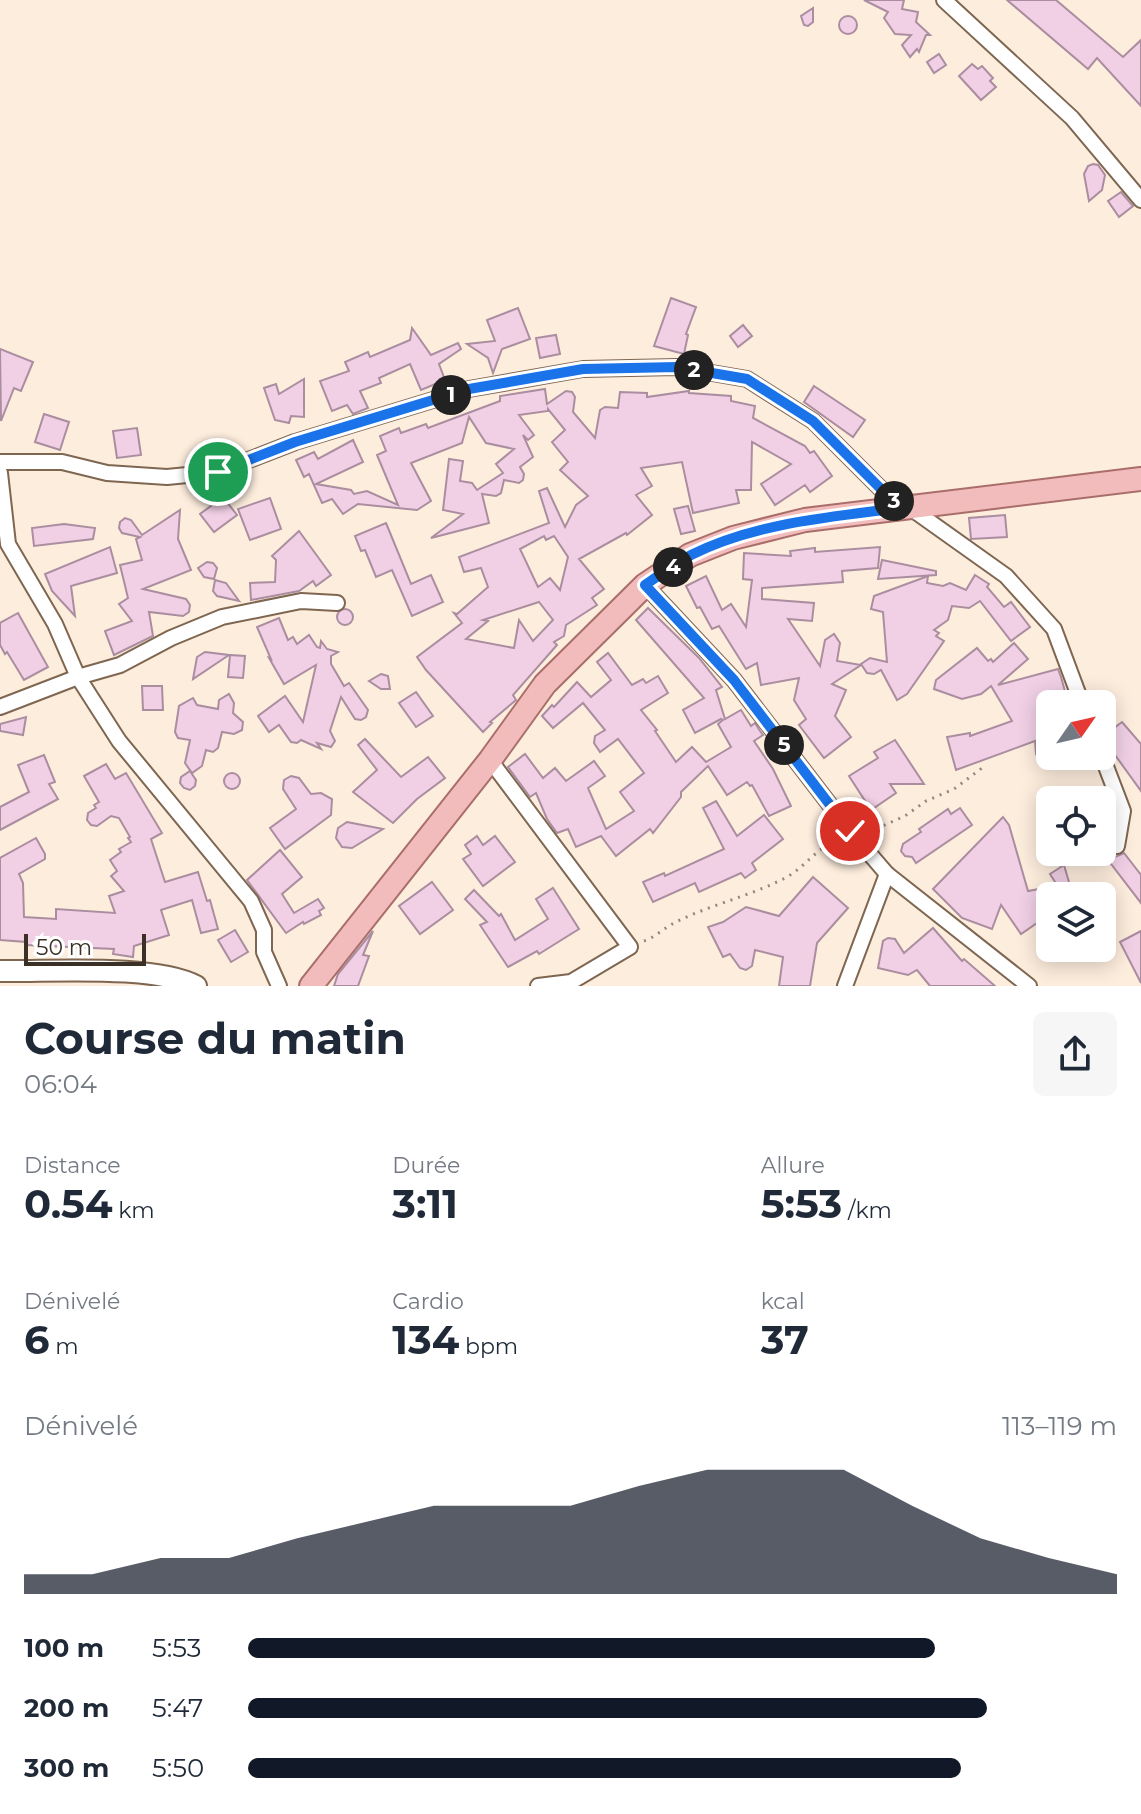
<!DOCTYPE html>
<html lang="fr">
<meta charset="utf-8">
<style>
body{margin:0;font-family:Montserrat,sans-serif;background:#f6f6f7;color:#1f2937;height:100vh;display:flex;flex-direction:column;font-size:30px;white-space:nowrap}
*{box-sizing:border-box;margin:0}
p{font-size:26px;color:#747a83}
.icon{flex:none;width:44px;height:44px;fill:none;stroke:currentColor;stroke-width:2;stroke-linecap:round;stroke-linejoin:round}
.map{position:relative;height:986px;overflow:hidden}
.details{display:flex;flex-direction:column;background:#fff;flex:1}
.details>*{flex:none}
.needle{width:52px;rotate:56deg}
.controls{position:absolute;left:1036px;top:690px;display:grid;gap:16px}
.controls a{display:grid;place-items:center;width:80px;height:80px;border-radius:12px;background:#fff;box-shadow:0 4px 20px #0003;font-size:40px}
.scale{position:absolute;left:24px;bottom:20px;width:122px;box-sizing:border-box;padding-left:8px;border:4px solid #3a3026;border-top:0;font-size:22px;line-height:28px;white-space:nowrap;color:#3a3026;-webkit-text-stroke:6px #fff;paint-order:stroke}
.pin{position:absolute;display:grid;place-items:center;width:68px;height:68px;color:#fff;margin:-34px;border:4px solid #fff;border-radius:50%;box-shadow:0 2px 8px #0007}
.km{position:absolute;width:40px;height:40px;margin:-20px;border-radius:50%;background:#222;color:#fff;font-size:22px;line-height:40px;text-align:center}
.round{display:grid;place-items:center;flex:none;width:84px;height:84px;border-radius:12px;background:#f6f6f7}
.overview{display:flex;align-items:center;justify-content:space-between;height:136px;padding:0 24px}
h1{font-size:44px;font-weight:700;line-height:60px}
.metrics{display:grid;grid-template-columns:repeat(3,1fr);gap:12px;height:136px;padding:8px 24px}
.metrics div{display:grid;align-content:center}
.metrics b{font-size:40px;font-weight:700}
.metrics small{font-size:22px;font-weight:400}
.metrics p{font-size:22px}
.chart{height:224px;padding:16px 24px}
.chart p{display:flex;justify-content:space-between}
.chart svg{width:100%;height:144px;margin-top:8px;fill:#111827;opacity:.7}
ul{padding:0 24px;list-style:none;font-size:26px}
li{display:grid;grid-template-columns:128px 96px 1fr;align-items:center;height:60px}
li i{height:20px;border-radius:10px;background:#111827}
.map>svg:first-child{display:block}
.building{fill:#f1d0e5;stroke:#ab8da0;stroke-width:2;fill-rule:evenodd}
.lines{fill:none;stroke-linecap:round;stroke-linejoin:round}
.street-casing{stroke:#7e6650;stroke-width:18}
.secondary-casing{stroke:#7e6650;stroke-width:24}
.primary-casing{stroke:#aa6e6a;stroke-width:26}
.path{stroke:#95887b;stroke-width:3;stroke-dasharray:2 6;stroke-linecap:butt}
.street{stroke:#fff;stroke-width:14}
.secondary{stroke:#fff;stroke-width:20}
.primary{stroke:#f1bcbb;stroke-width:22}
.route-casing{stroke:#fff;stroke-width:16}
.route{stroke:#1a73e8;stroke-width:10}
</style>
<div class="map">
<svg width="1141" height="986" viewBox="0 0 1141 986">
<rect width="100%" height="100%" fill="#fdeddd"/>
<g class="building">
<polygon points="864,0 904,0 902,9 918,12 916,22 930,35 926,35 919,52 917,49 910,57 902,45 911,35 895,34 884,18 888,12"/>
<polygon points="1007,0 1056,0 1123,57 1141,40 1141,106 1097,58 1088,69"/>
<polygon points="813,8 813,22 808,26 804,25 801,16"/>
<circle cx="848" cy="25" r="9"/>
<polygon points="939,54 946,65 934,73 927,62"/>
<polygon points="972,64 978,69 982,66 993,78 990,81 996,87 981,100 959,76"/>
<polygon points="1093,164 1098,165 1105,175 1102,190 1089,201 1084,174 1088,166"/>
<polygon points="1121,192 1133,206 1119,217 1108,201"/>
<polygon points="671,298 696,307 686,334 688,335 684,354 654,346"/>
<polygon points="518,308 530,339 502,349 493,373 488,358 467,344 495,341 487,320"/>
<polygon points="743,325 752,336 738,347 730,336"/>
<polygon points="412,328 431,355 458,343 461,349 439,364 445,380 421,390 410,364 379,378 381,383 360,391 368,408 353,414 347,405 332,411 320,381 349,371 345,362 368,352 370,357 410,340"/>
<polygon points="556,335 560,354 540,358 536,338"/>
<polygon points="0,349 33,362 21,391 14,388 1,421"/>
<polygon points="304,379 304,417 291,416 289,423 275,420 264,388 276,384 279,394"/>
<polygon points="814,386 865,420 853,437 804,402"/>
<path d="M545 389 547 404 566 391 572 392 575 397 573 412 595 438 600 410 605 407 618 408 620 392 647 393V397L689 391V393L731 396V401L755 406 753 418 805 446 810 453 814 451 832 476 810 492 805 485 775 505 761 484 791 464 752 442 751 490H736L739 503 693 513 682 462 641 468 652 486 636 495 652 515 627 535 626 533 579 559 604 589 592 598 597 605 566 625 564 636 554 642 557 645 513 695 516 700 490 722 492 723 483 732 426 670 417 657 462 623 454 613 457 614 488 587 481 568 464 572 459 557 549 523 539 491 547 488 565 527 576 505 588 496 560 470 568 462 552 442 565 430 548 409V411L519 415 534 435 528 440 523 435 533 457 520 467 524 474 523 480 519 483 504 480 501 493 496 496 482 494 489 523 431 538 463 514 443 510 449 459 463 461 460 481 472 483 477 490 503 473 496 464 514 449 486 443 469 417 462 443 411 463 431 501 417 510 358 504 343 514 332 499 322 503 309 474 304 477 296 460 314 452 318 459 353 440 363 462 316 484 351 490 354 494 367 491 398 505 377 455 386 451 380 436 399 428 401 433 426 424 428 428 500 401V396ZM544 536 546 540 554 536 568 557 560 590 550 578 538 587 520 549ZM539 602 553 620 533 641 519 620 514 648 466 639 488 621 483 620Z"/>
<polygon points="44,414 69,422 60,450 35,442"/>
<polygon points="137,428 141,455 117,458 113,431"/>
<polygon points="223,497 237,515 214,532 200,514"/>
<polygon points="270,498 281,529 250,540 238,509"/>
<polygon points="688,506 695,531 681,534 674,509"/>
<polygon points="180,510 178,539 191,570 143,589 186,599 190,605 189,612 183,616 149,612 153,636 114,655 105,631 132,621 119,604 128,598 120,565 142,560 136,539 140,537 122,533 119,528 120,522 125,518 131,520 142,535"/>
<polygon points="1005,515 1007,537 971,539 969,518"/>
<polygon points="386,523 411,584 431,575 443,602 412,616 392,570 376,577 365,550 361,551 355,536"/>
<polygon points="64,524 95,528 93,539 34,546 32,528"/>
<polygon points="299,531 331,575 316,586 313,581 299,591 251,600 250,583 275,582 276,560 272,556"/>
<polygon points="110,547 117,573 71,586 75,616 52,591 45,574"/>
<polygon points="880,547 878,568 842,571 843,582 762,588 762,599 814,603 812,621 788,619 820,666 825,640 834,634 840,643 837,661 861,665 832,684 846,690 835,716 851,737 824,758 799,725 806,719 794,700 799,678 761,685 757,663 746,669 719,626 712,629 700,607 697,608 686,586 706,576 722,610 731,604 746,627 752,580 743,579 744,553 791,556 790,551 815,548 815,552"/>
<polygon points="882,560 936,571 936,575 878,579"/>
<polygon points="207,562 213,563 217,568 214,579 204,577 198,568"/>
<polygon points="975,575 989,584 987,587 1004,607 1011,602 1030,627 1011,641 980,601 969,608 952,606 948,620 934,630 939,633 936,636 944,641 907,694 897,700 881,670 874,674 867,673 861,664 870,658 887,662 883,612 871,609 874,596 928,576 927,583 943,586 950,583 966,590"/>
<polygon points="215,580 226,583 239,601 217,596 213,591"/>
<polygon points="648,608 699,658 722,687 716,690 725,719 741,710 751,726 755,723 760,731 763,735 754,741 773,769 791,806 769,816 752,785 750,786 747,782 727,795 708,766 681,792 681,797 653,833 650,829 616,856 601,836 576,847 568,829 557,833 547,819 536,793 530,797 508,767 525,754 543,778 555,768 566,781 594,761 605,776 588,788 606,829 634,811 620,792 644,773 618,739 600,752 594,743 595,736 605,730 583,703 553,728 542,716 552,705 554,707 577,682 591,697 611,680 597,662 608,653 632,685 643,679 646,683 658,676 668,693 641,710 657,730 655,731 676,762 692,747 706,762 731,747 718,724 723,720 721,719 695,733 683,710 704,698 636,620"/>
<circle cx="345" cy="617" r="8"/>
<polygon points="18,613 48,667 24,680 7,652 5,654 0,645 0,623"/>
<polygon points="279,618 288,640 293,637 297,644 309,635 317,647 320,648 321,641 327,649 338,652 331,656 331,664 344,686 349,683 368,710 366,717 361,720 355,719 341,697 330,731 335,741 331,747 317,743 321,749 301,740 297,743 291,742 279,725 269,732 258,716 285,696 303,722 316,665 284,684 269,658 271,659 257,627"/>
<polygon points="1014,643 1028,659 998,685 1058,669 1061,677 1066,695 1050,700 1050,752 1036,754 1035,741 956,770 947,737 970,733 970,736 1012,721 991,686 981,694 962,699 934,689 936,680 977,648 988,661 991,659 993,662"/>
<polygon points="205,652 229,655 193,679 197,657"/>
<polygon points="230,655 245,656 243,678 228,677"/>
<polygon points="381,674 388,676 390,689 381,689 369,681"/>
<polygon points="142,686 162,686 163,710 143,710"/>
<polygon points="416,692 433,716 416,727 399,703"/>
<polygon points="229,694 234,703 233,713 243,722 242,730 234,734 222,732 218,748 213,752 206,750 202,766 192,773 185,763 190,740 178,738 175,732 179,706 193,698 197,705 218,709 219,700"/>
<polygon points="26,717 23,735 0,731 0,724"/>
<polygon points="1122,722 1141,744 1141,791 1102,737"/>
<polygon points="365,739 401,777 428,757 445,778 417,799 393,823 353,792 377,770 358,745"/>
<polygon points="895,740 924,784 890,784 896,793 871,810 849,776 878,758 874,752"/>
<polygon points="44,755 55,782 49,784 58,799 0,830 0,807 29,792 18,765"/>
<polygon points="106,764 115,779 126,773 162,833 151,839 165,882 198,872 207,901 210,900 218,929 201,933 192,900 161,910 169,935 134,946 133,957 113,954 114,949 26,945 26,942 0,940 0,858 36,838 45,854 45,859 19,874 23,883 24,917 56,919 56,909 115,913 109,896 124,891 111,876 117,871 110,860 121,852 119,849 131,842 128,838 130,837 119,818 111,816 97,826 91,825 87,820 88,813 96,808 94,805 99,802 84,776"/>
<polygon points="190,771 196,780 195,786 190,790 184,788 180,783 181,777"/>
<circle cx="232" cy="781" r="8"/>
<polygon points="291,776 299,778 311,794 321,793 332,799 331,815 285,849 270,828 296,809 283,789 284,780"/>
<polygon points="716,801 737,836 764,815 783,839 752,863 756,870 745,878 741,873 699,892 695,883 653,902 643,882 664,873 665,876 724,849 703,808"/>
<polygon points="960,808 972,825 916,863 912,857 905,856 901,851 903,844 921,832 919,829 948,809 951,814"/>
<polygon points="1003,817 1009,825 1028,891 1050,887 1050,914 1021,934 1001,905 992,929 962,918 933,889"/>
<polygon points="347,822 383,829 352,848 342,847 336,838 338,828"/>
<polygon points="477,836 483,845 495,836 515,862 483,886 463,859 471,854 465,845"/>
<polygon points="280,850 302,877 282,894 294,913 318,899 324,908 319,911 321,915 304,924 303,922 286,933 247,880"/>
<polygon points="1124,853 1141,875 1141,903 1108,860"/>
<polygon points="1064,865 1073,896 1064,896 1050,874"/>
<polygon points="813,877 848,908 817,943 810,986 779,986 783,957 755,950 752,966 746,970 740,968 730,954 723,957 708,927 723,922 746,907 779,916"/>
<polygon points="432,882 453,910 420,934 399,906"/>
<polygon points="553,888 579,929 539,954 537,951 508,967 480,925 487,922 465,899 474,890 499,916 501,914 515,940 548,919 536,899"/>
<polygon points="933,928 962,961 964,959 995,986 930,986 917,970 908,975 878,968 883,941 888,938 895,939 904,953"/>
<polygon points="235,930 248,952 231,962 218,940"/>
<polygon points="373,931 363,955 369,956 358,986 334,986 338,974"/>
<polygon points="1141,931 1141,983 1120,942"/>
</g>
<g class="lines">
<g class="street-casing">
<g id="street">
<polyline points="944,0 1072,118 1141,200"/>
<polyline points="0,462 62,462 107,473 167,477 218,472 295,442 469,389 583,369 677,367 747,379 813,421 900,508"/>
<polyline points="0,473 8,544 55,624 78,677 119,741 251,901 264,930 264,952 279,986"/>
<polyline points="909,507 1006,576 1054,629 1082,704"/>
<polyline points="645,585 734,680 850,831 887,874 1029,986"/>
<polyline points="0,707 78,677 120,665 171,638 222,617 301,601 337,603"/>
<polyline points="1102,756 1123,811 1117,846"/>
<polyline points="490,760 630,947 571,982 538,986"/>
<polyline points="845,986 887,874"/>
</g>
</g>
<g class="secondary-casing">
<path id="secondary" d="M0 971C49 972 155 964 196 986"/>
</g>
<g class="primary-casing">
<polyline id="primary" points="311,986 490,760 545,684 645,585 690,555 733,538 805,520 1141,479"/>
</g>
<g class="path">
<polyline points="869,832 905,816 926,801 954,789 982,768"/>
<path d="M644 941C656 937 665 927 676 922 712 904 751 896 787 877 806 866 816 848 837 841"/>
</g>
<use href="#street" class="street"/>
<use href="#secondary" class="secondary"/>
<use href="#primary" class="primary"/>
</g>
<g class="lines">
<g class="route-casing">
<path id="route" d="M218 472 295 442 469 389 583 369 677 367 747 379 813 421 900 508C830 517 755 523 691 555 675 563 660 575 645 585L734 680 850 831"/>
</g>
<use href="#route" class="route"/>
</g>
</svg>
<div class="controls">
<a><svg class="needle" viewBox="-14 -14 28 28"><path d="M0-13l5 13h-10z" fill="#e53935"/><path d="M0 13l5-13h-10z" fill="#747a83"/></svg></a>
<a><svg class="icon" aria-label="locate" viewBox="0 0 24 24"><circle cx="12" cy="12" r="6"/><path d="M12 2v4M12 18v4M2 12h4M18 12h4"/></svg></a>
<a><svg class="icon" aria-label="layers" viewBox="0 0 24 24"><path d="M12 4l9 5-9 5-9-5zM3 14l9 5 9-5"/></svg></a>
</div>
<div class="scale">50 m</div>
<div class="pin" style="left:218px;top:472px;background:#1e9e55"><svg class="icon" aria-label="arrive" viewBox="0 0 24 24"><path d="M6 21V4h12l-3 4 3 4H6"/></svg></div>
<div class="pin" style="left:850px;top:831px;background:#d93025"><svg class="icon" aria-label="check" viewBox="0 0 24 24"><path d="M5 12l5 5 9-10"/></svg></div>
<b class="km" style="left:451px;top:395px">1</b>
<b class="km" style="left:694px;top:370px">2</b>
<b class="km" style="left:894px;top:501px">3</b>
<b class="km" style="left:673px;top:567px">4</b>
<b class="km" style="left:784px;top:745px">5</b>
</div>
<section class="details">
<div class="overview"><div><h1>Course du matin</h1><p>06:04</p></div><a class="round"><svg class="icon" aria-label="share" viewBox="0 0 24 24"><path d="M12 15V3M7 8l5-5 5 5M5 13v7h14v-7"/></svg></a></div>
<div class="metrics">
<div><p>Distance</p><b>0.54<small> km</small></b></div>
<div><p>Durée</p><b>3:11</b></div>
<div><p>Allure</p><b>5:53<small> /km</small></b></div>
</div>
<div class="metrics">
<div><p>Dénivelé</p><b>6<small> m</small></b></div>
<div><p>Cardio</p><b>134<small> bpm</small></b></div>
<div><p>kcal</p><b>37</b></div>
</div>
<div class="chart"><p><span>Dénivelé</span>113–119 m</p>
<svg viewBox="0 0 160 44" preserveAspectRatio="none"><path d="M0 44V38L10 38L20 33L30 33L40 27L50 22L60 17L70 17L80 17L90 11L100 6L110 6L120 6L130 17L140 27L150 33L160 38V44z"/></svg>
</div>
<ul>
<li><b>100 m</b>5:53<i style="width:79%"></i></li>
<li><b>200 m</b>5:47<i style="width:85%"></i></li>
<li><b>300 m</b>5:50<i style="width:82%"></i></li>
</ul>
</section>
